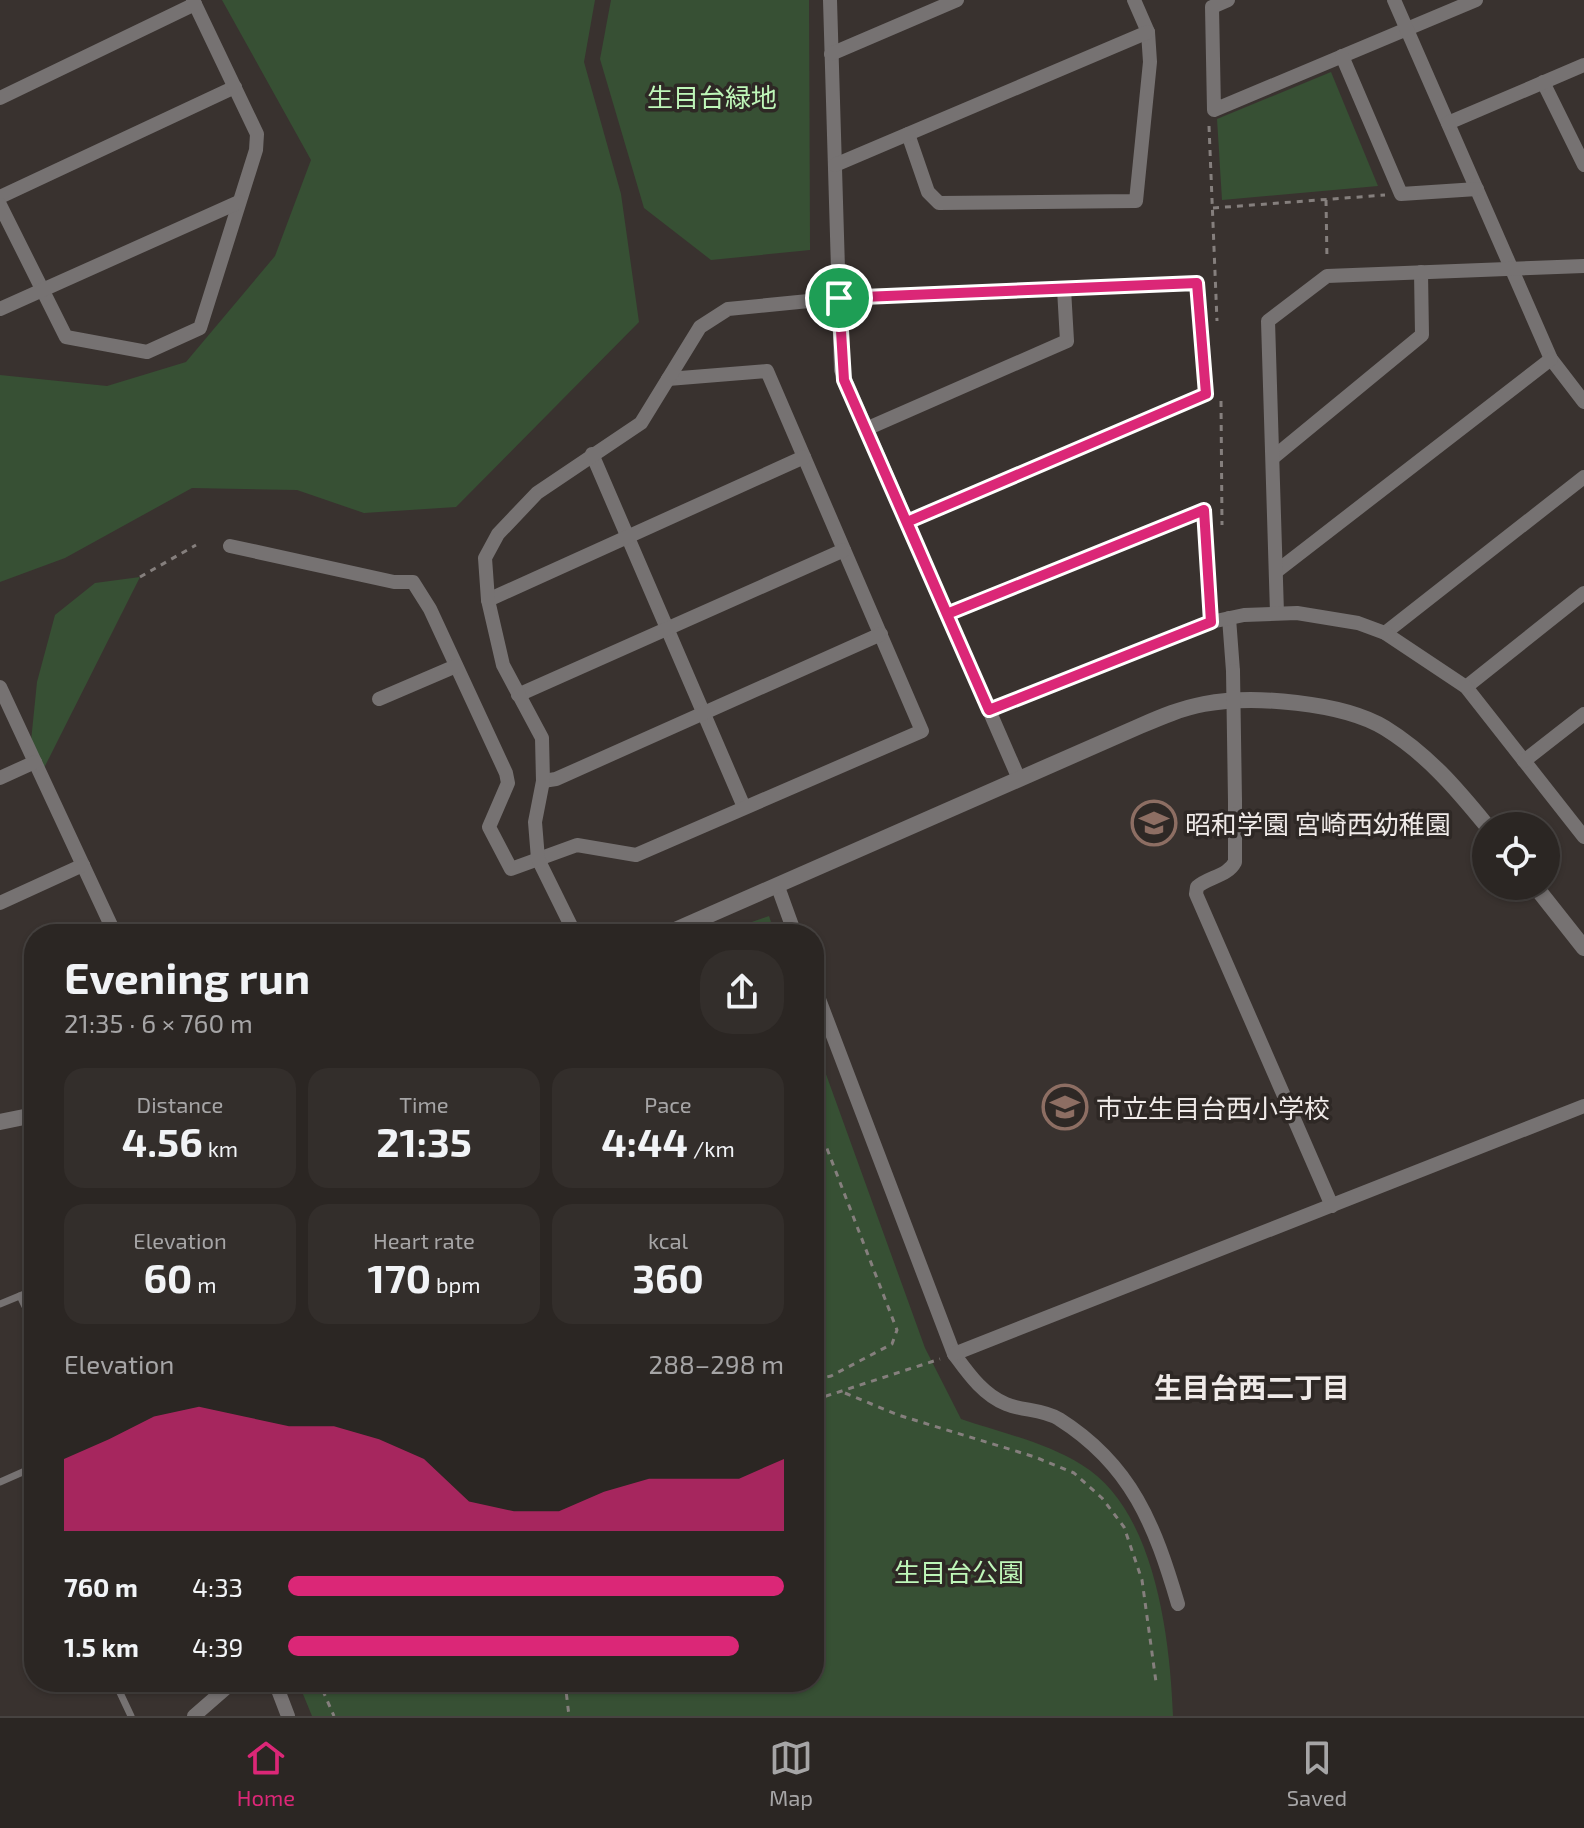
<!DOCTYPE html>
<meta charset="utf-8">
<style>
body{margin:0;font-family:"Exo 2","Noto Sans JP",sans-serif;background:#332e2b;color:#f1f3f6;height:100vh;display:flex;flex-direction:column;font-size:30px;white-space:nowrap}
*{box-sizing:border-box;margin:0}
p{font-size:26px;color:#a6a5a6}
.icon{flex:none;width:44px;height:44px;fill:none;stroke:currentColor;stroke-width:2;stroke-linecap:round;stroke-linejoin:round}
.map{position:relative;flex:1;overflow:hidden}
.panel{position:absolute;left:24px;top:924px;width:800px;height:768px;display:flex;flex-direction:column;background:#2b2623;border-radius:32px;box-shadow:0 2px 6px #0004,0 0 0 2px #474341}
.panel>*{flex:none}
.controls{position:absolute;left:1472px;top:812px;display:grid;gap:16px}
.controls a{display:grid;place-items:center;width:88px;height:88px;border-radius:50%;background:#2b2623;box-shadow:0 2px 6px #0004,0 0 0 2px #474341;font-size:40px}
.pin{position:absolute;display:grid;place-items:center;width:68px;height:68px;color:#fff;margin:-34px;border:4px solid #fff;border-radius:50%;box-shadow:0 2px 8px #0007}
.round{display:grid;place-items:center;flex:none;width:84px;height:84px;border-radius:32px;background:#332e2b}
.headline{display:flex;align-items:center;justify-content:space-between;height:136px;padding:0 40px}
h1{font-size:44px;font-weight:700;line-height:60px}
.metrics{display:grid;grid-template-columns:repeat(3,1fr);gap:12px;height:136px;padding:8px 40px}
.metrics div{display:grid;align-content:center;border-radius:20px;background:#332e2b;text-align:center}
.metrics b{font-size:40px;font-weight:700}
.metrics small{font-size:22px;font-weight:400}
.metrics p{font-size:22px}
.chart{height:224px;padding:16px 40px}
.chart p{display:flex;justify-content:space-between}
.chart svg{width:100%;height:144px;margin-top:8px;fill:#db2777;opacity:.7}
ul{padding:0 40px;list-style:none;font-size:26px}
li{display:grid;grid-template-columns:128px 96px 1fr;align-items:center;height:60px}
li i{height:20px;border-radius:10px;background:#db2777}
.menu{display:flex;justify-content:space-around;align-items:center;height:112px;border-top:2px solid #474341;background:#2b2623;font-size:22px;color:#a6a5a6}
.menu a{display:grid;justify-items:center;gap:4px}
.menu .on{color:#db2777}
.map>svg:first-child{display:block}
.green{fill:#375034}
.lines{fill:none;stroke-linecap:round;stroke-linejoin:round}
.path{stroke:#857f7d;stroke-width:3;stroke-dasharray:6 6;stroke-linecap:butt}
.service{stroke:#767272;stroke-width:7}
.minor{stroke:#767272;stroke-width:14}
.tertiary{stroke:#767272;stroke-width:16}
.minor-bridge{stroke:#767272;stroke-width:14}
.route-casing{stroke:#fff;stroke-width:16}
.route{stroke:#db2777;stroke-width:10}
.labels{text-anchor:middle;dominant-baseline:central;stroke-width:7;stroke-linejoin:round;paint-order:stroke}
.park-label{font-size:26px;fill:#bef6b8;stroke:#2e2825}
.poi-label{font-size:26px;fill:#efeae8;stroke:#2e2825;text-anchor:start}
.neighbourhood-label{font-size:28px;font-weight:bold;fill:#efeae8;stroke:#2e2825}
</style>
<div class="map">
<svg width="1584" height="1716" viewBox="0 0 1584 1716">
<rect width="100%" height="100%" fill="#39322f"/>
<g class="green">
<polygon points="222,0 595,0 584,62 621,194 639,322 456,507 364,513 297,490 192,488 65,558 0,582 0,375 107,386 186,362 275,256 311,160"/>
<polygon points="611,0 809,0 810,250 711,260 644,208 600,59"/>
<polygon points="1331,72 1378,186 1222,200 1217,119"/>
<polygon points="140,577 41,774 30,751 37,682 55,615 95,583"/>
<polygon points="769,916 775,934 717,934"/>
<path d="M814 1041 925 1348 961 1419C1002 1433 1045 1442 1082 1465 1155 1509 1170 1637 1173 1716H312L298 1682H814Z"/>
</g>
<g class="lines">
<g class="path">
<polyline points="1209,126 1217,321"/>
<polyline points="1326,200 1327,260"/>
<polyline points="1213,208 1385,195"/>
<polyline points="1221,401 1222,525"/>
<polyline points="140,577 196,545"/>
<polyline points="814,1115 897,1330 892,1344 831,1376 814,1380"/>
<polyline points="845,1393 898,1415 1035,1457 1074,1473 1102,1498 1124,1527 1142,1580 1156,1682"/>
<polyline points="814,1400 940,1359"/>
<polyline points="329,1682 323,1685 323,1691 334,1716"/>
<polyline points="565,1682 569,1716"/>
</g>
<g class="service">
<polyline points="20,1296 34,1325"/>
<polyline points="0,1304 34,1290"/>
<polyline points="0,1482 34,1467"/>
<polyline points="34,1509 34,1510"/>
<polyline points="115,1682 131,1716"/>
</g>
<g class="minor">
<polyline points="830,0 841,370 1019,779"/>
<polyline points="1228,0 1212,7 1214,110 1476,0"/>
<polyline points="1394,0 1551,359 1584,402"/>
<polyline points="831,54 957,0"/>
<polyline points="1342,56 1401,194 1477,189"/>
<polyline points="1543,82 1584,165"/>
<polyline points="0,98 195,4"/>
<polyline points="1448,123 1584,65"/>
<polyline points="908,134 928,192 939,203 1136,201 1150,62 1148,32 1134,0"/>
<polyline points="835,165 1148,32"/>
<polyline points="0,197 235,87"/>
<polyline points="0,205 66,337 147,352 200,328 256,150 257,134 193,0"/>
<polyline points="0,309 239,202"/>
<polyline points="866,429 1067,341 1064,289"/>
<polyline points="592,454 744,807"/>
<polyline points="1275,456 1422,335 1421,272"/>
<polyline points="230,546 394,582 413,582 430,609 506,773 508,783 489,827 511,869 577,845 636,855 922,731 767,371 668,379"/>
<polyline points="1277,571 1551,359"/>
<polyline points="488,600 804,457"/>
<polyline points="1277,613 1268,321 1327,276 1584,266"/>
<polyline points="947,614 1204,510 1211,622"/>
<polyline points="1229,618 1233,671"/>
<polyline points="1385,633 1584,477"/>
<polyline points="0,687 115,934"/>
<polyline points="1466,687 1584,593"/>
<polyline points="518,695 844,550"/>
<polyline points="379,699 456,666"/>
<polyline points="989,710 1211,622 1244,615 1297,613 1358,623 1385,633 1466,687 1584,837"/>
<polyline points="1524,761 1584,714"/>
<polyline points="0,778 35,762"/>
<polyline points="543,781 556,779 881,634"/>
<path d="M1235 801V862C1228 876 1208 877 1197 887L1196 894 1332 1206"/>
<polyline points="778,887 795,934"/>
<polyline points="0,903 83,865"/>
<polyline points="575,934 538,859 535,822 543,781 542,738 503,665 488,600 485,558 498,534 537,493 641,423 700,327 728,309 839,298 1197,283 1206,394 907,522"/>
<path d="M814 986 954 1354C968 1373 983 1395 1006 1404 1023 1411 1042 1409 1059 1419 1132 1465 1155 1526 1178 1604"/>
<polyline points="954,1354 1584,1106"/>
<polyline points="275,1682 288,1716"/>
<polyline points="194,1716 233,1682"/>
</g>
<g class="tertiary">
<polyline points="1535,886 1584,948"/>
<path d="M666 934 1140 726C1161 717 1182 708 1204 704 1253 695 1342 702 1385 728 1427 754 1456 788 1487 826"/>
<polyline points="0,1122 34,1115"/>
</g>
<polyline class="minor-bridge" points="1233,671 1235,801"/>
</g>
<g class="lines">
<g class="route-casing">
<polyline id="route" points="839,298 844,380 989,710 1211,622 1204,510 947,614 907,522 1206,394 1197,283 839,298"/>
</g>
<use href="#route" class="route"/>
</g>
<defs>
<g id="school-ring" transform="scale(2.3)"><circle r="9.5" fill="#2e2825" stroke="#8d6e63" stroke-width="1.5"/><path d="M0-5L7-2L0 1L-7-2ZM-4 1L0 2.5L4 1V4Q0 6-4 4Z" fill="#8d6e63"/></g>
</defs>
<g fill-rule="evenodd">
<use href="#school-ring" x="1154" y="823"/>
<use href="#school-ring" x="1065" y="1107"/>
</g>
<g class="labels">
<g class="park-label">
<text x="712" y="96">生目台緑地</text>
<text x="959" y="1571">生目台公園</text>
</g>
<g class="poi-label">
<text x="1185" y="823">昭和学園 宮崎西幼稚園</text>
<text x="1096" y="1107">市立生目台西小学校</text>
</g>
<g class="neighbourhood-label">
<text x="1252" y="1387">生目台西二丁目</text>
</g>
</g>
</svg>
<div class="controls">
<a><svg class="icon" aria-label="locate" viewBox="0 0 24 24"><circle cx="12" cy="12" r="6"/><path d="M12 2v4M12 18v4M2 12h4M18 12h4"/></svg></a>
</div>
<div class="pin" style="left:839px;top:298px;background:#1e9e55"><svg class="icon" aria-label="arrive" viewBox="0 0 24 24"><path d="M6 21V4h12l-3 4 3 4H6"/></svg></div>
<section class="panel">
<div class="headline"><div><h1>Evening run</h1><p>21:35 · 6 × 760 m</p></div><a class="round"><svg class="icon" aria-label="share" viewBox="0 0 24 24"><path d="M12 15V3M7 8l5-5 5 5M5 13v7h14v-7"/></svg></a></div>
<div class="metrics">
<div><p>Distance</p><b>4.56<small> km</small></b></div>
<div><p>Time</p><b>21:35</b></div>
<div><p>Pace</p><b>4:44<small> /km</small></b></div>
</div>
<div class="metrics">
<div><p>Elevation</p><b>60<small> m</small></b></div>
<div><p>Heart rate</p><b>170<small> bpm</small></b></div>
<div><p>kcal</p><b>360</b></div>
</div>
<div class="chart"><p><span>Elevation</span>288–298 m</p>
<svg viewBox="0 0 160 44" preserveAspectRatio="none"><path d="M0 44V22L10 16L20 9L30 6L40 9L50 12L60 12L70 16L80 22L90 35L100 38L110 38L120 32L130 28L140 28L150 28L160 22V44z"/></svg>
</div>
<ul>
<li><b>760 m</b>4:33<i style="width:100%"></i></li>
<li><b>1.5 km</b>4:39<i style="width:91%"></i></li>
</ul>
</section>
</div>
<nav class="menu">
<a class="on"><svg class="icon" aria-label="home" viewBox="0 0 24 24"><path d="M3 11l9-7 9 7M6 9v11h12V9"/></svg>Home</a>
<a><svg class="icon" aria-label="map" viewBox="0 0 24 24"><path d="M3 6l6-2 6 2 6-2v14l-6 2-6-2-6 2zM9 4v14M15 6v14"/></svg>Map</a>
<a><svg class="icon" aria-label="saved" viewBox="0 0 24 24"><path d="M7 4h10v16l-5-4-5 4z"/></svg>Saved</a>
</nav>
